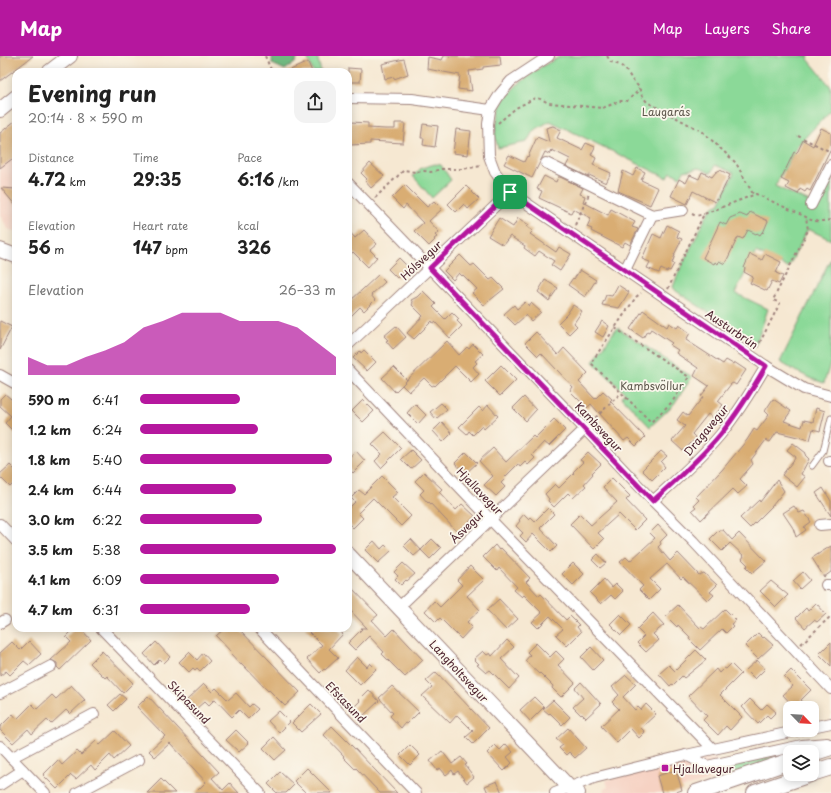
<!DOCTYPE html>
<meta charset="utf-8">
<style>
body{margin:0;font-family:"Playpen Sans",sans-serif;background:#f2f2f2;color:#222;height:100vh;display:flex;flex-direction:column;font-size:15px;white-space:nowrap}
*{box-sizing:border-box;margin:0}
p{font-size:13px;color:#767676}
.icon{flex:none;width:22px;height:22px;fill:none;stroke:currentColor;stroke-width:2;stroke-linecap:round;stroke-linejoin:round}
.map{position:relative;flex:1;overflow:hidden}
.side{position:absolute;left:12px;top:12px;width:340px;height:564px;display:flex;flex-direction:column;background:#fff;border-radius:12px;box-shadow:0 2px 10px #0003}
.side>*{flex:none}
.needle{width:26px;rotate:115deg}
.fabs{position:absolute;left:783px;top:645px;display:grid;gap:8px}
.fabs a{display:grid;place-items:center;width:36px;height:36px;border-radius:8px;background:#fff;box-shadow:0 2px 10px #0003;font-size:20px}
.pin{position:absolute;display:grid;place-items:center;width:34px;height:34px;color:#fff;margin:-17px;border-radius:8px;box-shadow:0 2px 6px #0006}
.round{display:grid;place-items:center;flex:none;width:42px;height:42px;border-radius:12px;background:#f2f2f2}
.headline{display:flex;align-items:center;justify-content:space-between;height:68px;padding:0 16px}
h1{font-size:22px;font-weight:700;line-height:30px}
.figures{display:grid;grid-template-columns:repeat(3,1fr);gap:6px;height:68px;padding:4px 16px}
.figures div{display:grid;align-content:center}
.figures b{font-size:17px;font-weight:700}
.figures small{font-size:11px;font-weight:400}
.figures p{font-size:11px}
.chart{height:112px;padding:8px 16px}
.chart p{display:flex;justify-content:space-between}
.chart svg{width:100%;height:72px;margin-top:4px;fill:#b5179e;opacity:.7}
ul{padding:0 16px;list-style:none;font-size:13px}
li{display:grid;grid-template-columns:64px 48px 1fr;align-items:center;height:30px}
li i{height:10px;border-radius:5px;background:#b5179e}
header{display:flex;align-items:center;gap:24px;box-sizing:border-box;height:56px;padding:0 20px;background:#b5179e;color:#fff}
header strong{font-size:19px}
nav{display:flex;gap:22px;margin-inline-start:auto;font-size:14px}
.map>svg:first-child{display:block}
.built{fill:#f6d2c3}
.green{fill:#8bd998;stroke:#6a7c62}
.forest{fill:#70b980;stroke:#5d6c56}
.building{fill:#d9ad73}
.lines{fill:none;stroke-linecap:round;stroke-linejoin:round}
.lane-casing{stroke:#a0847e;stroke-width:7}
.street-casing{stroke:#a0847e;stroke-width:12}
.secondary-casing{stroke:#a0847e;stroke-width:16}
.primary-casing{stroke:#a0847e;stroke-width:18}
.path{stroke:#a0847e;stroke-width:2;stroke-dasharray:3 3;stroke-linecap:butt}
.lane{stroke:#fff;stroke-width:5}
.street{stroke:#fff;stroke-width:10}
.secondary{stroke:#fff;stroke-width:14}
.primary{stroke:#fff;stroke-width:16}
.route-casing{stroke:#fff;stroke-width:8}
.route{stroke:#b5179e;stroke-width:5}
.poi-dot{fill:#b5179e;stroke:#fbf7ec;stroke-width:1.5}
.labels{text-anchor:middle;dominant-baseline:central;stroke-width:3.5;stroke-linejoin:round;paint-order:stroke}
.park-label{font-size:11px;fill:#5e574c;stroke:#fbf7ec}
.street-label{font-size:11px;fill:#4a1f2b;stroke:#fbf7ec}
.poi-label{font-size:11px;fill:#4a1f2b;stroke:#fbf7ec;text-anchor:start}
</style>
<header>
<strong>Map</strong>
<nav><a>Map</a><a>Layers</a><a>Share</a></nav>
</header>
<div class="map">
<svg width="831" height="737" viewBox="0 0 831 737">
<rect width="100%" height="100%" fill="#fbf7ec"/>
<filter id="ink" filterUnits="userSpaceOnUse"><feTurbulence type="fractalNoise" baseFrequency=".025" numOctaves="2"/><feDisplacementMap in="SourceGraphic" scale="8" xChannelSelector="R" yChannelSelector="G"/><feConvolveMatrix kernelMatrix="1 2 1 2 8 2 1 2 1" color-interpolation-filters="sRGB"/></filter>
<filter id="wash" filterUnits="userSpaceOnUse"><feTurbulence type="fractalNoise" baseFrequency=".012" numOctaves="4" result="noise"/><feDisplacementMap in="SourceGraphic" scale="16" xChannelSelector="R" yChannelSelector="G"/><feGaussianBlur stdDeviation="0.9" result="paint"/><feColorMatrix in="noise" values="0 0 0 0 0 0 0 0 0 0 0 0 0 0 0 0 0 1.4 0 .05"/><feComposite in="paint" operator="in"/></filter>
<g filter="url(#wash)">
<rect width="100%" height="100%" fill="#f6e8d2"/>
<g class="built">
<polygon points="16,64 16,176 8,173 0,159 0,77"/>
<polygon points="707,700 709,703 716,702 720,722 681,732 682,734 673,737 605,737 604,733 608,731 606,724 674,707"/>
</g>
<g class="green">
<polygon points="307,0 317,0 321,16 313,16"/>
<polygon points="561,0 809,0 808,3 831,31 831,54 797,90 775,130 818,150 831,123 831,184 808,173 788,212 756,196 735,237 768,253 756,288 676,235 673,231 679,215 707,159 713,151 719,148 734,117 715,109 711,117 699,112 684,115 680,121 671,116 667,122 550,65 533,75 527,86 498,92 494,77 503,44 516,30 541,11"/>
<polygon points="435,108 441,109 451,124 432,142 413,120 421,112"/>
<path d="M831 202V305L824 327C808 322 795 315 780 306Z"/>
<polygon points="618,272 692,321 674,348 650,371 621,340 625,337 593,306 615,274"/>
<polygon points="781,698 790,698 722,721 726,718 731,710"/>
</g>
<polygon class="forest" points="272,0 299,0 295,7 285,14 272,8"/>
<g id="blocks">
<g class="building">
<polygon points="0,0 33,0 0,25"/>
<polygon points="444,0 500,0 501,9 483,11 483,13 469,15 472,35 458,33 460,19 427,13 428,1 442,4"/>
<polygon points="404,3 408,18 394,23 394,21 385,23 382,8"/>
<polygon points="308,6 312,16 286,16"/>
<polygon points="348,12 361,13 360,26 348,26"/>
<polygon points="16,64 16,100 0,112 0,77"/>
<polygon points="351,66 368,67 368,72 385,73 395,73 395,67 405,67 403,87 370,85 370,88 350,89 349,81"/>
<polygon points="423,68 438,70 435,91 423,89 424,82 421,82"/>
<polygon points="553,70 561,74 557,82 582,94 586,87 595,91 591,99 596,102 593,109 611,117 606,127 589,119 589,121 566,110 570,103 552,94 551,96 551,94 549,98 545,96 532,122 504,108 509,99 524,106 527,100 528,101 537,81 549,86 546,72"/>
<polygon points="821,72 831,77 831,92 810,135 807,133 805,136 800,133 798,138 786,132 789,127 781,123 794,96 796,97 798,95 803,84 813,90"/>
<polygon points="456,73 471,75 468,99 453,97"/>
<polygon points="370,107 384,120 371,132 365,125 367,123 361,117"/>
<polygon points="637,112 645,116 641,124 658,132 650,149 618,135 623,115 633,120"/>
<polygon points="720,114 730,119 718,144 716,143 715,146 693,135 687,148 671,140 679,123 686,127 690,119 699,123 702,116 712,121 716,116"/>
<polygon points="544,120 556,126 558,121 560,121 583,132 580,138 585,140 583,146 608,159 611,153 635,166 632,171 638,173 630,189 625,186 622,191 591,175 592,173 587,171 591,162 573,153 571,157 539,142 542,135 537,133"/>
<polygon points="405,129 427,151 434,145 442,153 429,165 439,176 435,179 437,181 434,183 435,184 429,190 414,175 423,167 406,149 403,153 392,142"/>
<polygon points="466,130 479,143 468,153 464,148 456,156 448,148"/>
<polygon points="1,132 16,133 16,150"/>
<polygon points="750,156 768,165 763,177 762,176 760,179 757,177 756,178 748,174 743,183 738,181 725,208 719,205 718,208 715,206 714,208 703,202 720,166 726,169 730,162 740,158 747,161"/>
<polygon points="499,162 513,171 518,162 529,169 527,171 533,175 530,178 556,196 559,191 571,198 560,215 551,209 554,205 539,195 535,200 524,192 525,190 510,180 503,189 488,180"/>
<polygon points="667,169 679,175 677,181 682,183 674,199 675,199 672,207 674,208 670,215 668,214 667,216 661,213 659,217 647,212 650,206 642,203 653,178 661,182"/>
<polygon points="348,174 355,182 364,174 377,188 370,194 377,201 368,211 353,196 348,201"/>
<polygon points="750,198 762,204 765,198 781,206 776,217 783,220 779,228 772,225 767,235 750,227 753,221 744,216 745,212 744,212"/>
<polygon points="460,199 471,210 474,208 490,224 493,222 504,233 484,249 472,237 477,233 463,219 462,220 459,217 453,224 444,215"/>
<polygon points="399,202 408,211 397,222 388,213"/>
<polygon points="580,214 596,224 585,241 568,229 573,222 574,223"/>
<polygon points="378,219 385,226 371,239 375,244 364,255 360,251 348,263 348,247"/>
<polygon points="545,224 558,232 549,245 538,236"/>
<polygon points="618,229 629,236 619,252 602,249 606,239 612,240"/>
<polygon points="423,235 436,248 433,251 445,263 452,256 459,263 457,265 462,270 450,282 435,266 433,267 432,265 414,283 407,277 423,260 412,249 413,247 411,244 417,241"/>
<polygon points="525,246 529,250 531,247 541,256 531,265 526,259 515,269 504,258 514,249 517,253"/>
<polygon points="573,249 582,255 574,267 577,270 569,278 558,267 567,258"/>
<polygon points="643,254 667,271 669,267 677,272 679,269 690,277 686,284 723,308 726,304 733,308 734,306 746,314 736,329 733,327 731,328 718,345 723,349 713,362 708,358 692,378 696,382 683,395 672,385 685,370 677,364 683,356 688,360 703,341 701,340 709,330 694,320 698,312 676,297 678,294 670,289 672,287 651,273 649,276 647,275 643,282 630,273"/>
<polygon points="0,265 12,271 0,294"/>
<polygon points="602,265 609,270 603,281 595,276"/>
<polygon points="396,270 406,281 393,293 386,285 388,284 384,280"/>
<polygon points="536,276 558,299 564,292 588,317 579,326 595,343 603,335 612,343 610,345 645,381 636,390 628,382 624,385 591,348 587,352 570,335 573,331 541,297 538,300 525,287"/>
<polygon points="447,285 459,299 467,291 469,293 473,288 483,298 475,305 477,307 473,311 479,318 471,326 455,310 435,330 434,329 432,330 424,322 409,336 402,329"/>
<polygon points="364,294 376,306 367,315 353,302 360,295 361,297"/>
<polygon points="501,309 516,324 500,340 485,325"/>
<polygon points="394,311 407,324 395,336 382,322"/>
<polygon points="5,338 16,347 16,378 5,367 11,360 0,350 0,343"/>
<polygon points="524,341 536,354 526,365 513,352"/>
<polygon points="773,343 791,355 784,365 802,371 804,364 813,366 816,352 825,355 820,375 813,373 810,384 777,376 770,386 766,384 751,404 753,408 740,423 747,430 738,438 733,433 701,464 692,454 696,451 694,449 699,444 696,441 722,414 747,384 754,373 757,375 769,359 765,355"/>
<polygon points="363,344 374,355 363,366 352,355"/>
<polygon points="441,347 447,353 436,363 430,356"/>
<polygon points="415,348 426,359 418,368 407,357"/>
<polygon points="488,349 498,360 484,373 482,370 473,379 469,375 467,378 459,371 479,351 483,355"/>
<polygon points="554,363 565,374 549,390 544,386 532,399 535,402 528,409 525,406 520,411 518,408 504,422 505,423 501,427 505,431 496,440 484,429 493,420 479,405 493,392 506,406 533,380 535,382"/>
<polygon points="442,366 452,377 443,386 433,375"/>
<polygon points="385,376 401,392 381,412 375,405 382,398 372,388"/>
<polygon points="793,387 806,397 805,399 809,403 801,418 805,421 797,431 782,419 796,401 787,394"/>
<polygon points="411,394 421,404 411,413 401,403"/>
<polygon points="356,395 365,405 353,417 348,412 348,402"/>
<polygon points="661,395 667,400 661,406 665,411 652,424 642,414"/>
<polygon points="466,396 477,407 465,418 455,407"/>
<polygon points="588,396 601,408 592,417 593,418 584,428 586,430 573,442 568,437 554,451 548,445 549,443 545,438 555,428 559,432 574,417 573,416 583,406 580,404"/>
<polygon points="10,409 16,415 16,425 10,431 0,421 0,418"/>
<polygon points="424,416 442,433 439,436 456,454 462,448 475,460 458,477 429,446 428,447 420,438 424,434 415,425"/>
<polygon points="382,420 398,436 392,441 411,460 401,470 373,442 358,457 363,462 353,472 348,467 348,453 355,446 351,442 359,434 364,438"/>
<polygon points="612,422 630,440 626,444 645,464 635,474 619,458 598,477 604,483 594,493 570,468 580,458 591,469 617,446 603,431"/>
<polygon points="777,424 784,435 772,450 750,472 740,462 759,444 760,446"/>
<polygon points="823,432 831,445 831,460 816,437"/>
<polygon points="794,450 799,457 804,455 811,466 804,471 806,474 796,481 793,472 783,457"/>
<polygon points="548,452 554,458 540,472 557,490 551,496 533,478 526,486 520,480 523,477 516,470 520,465 519,464 524,458 529,463 531,461 535,465"/>
<polygon points="658,469 667,479 660,486 661,488 658,491 670,505 678,497 699,519 704,517 717,529 710,536 714,539 708,545 683,521 681,523 667,508 650,523 660,533 649,544 639,534 643,530 620,506 626,501 630,505 655,482 650,477"/>
<polygon points="719,474 723,474 732,484 739,477 766,505 752,517 746,511 748,509 742,503 744,500 730,487 722,495 710,483"/>
<polygon points="411,483 421,494 414,500 404,490"/>
<polygon points="432,483 441,492 430,503 421,494"/>
<polygon points="374,485 381,493 385,489 391,495 378,507 365,494"/>
<polygon points="495,489 499,494 501,492 530,522 526,526 539,540 541,538 566,564 570,560 579,569 577,571 581,576 567,590 556,579 563,573 550,560 538,572 532,566 542,557 524,539 522,541 514,534 517,531 499,512 497,515 483,501"/>
<polygon points="831,490 831,516 824,521 812,502"/>
<polygon points="598,498 606,507 600,512 592,504"/>
<polygon points="403,507 415,518 407,525 406,524 401,529 395,523 398,520 394,516"/>
<polygon points="573,507 584,518 573,529 562,518"/>
<polygon points="470,510 484,524 467,540 480,554 467,566 472,571 461,583 440,562 436,566 425,555 434,545 440,551 462,529 457,524"/>
<polygon points="803,516 810,524 800,533 793,525"/>
<polygon points="604,523 612,532 616,528 623,535 615,543 611,539 601,548 590,537"/>
<polygon points="771,525 788,539 776,551 760,535"/>
<polygon points="348,528 378,559 372,564 387,580 394,573 423,604 405,621 382,598 384,596 369,580 355,594 348,587 362,573 361,572 367,572 348,552"/>
<polygon points="499,543 518,563 506,574 487,554"/>
<polygon points="816,547 826,558 817,566 814,564 805,572 796,562 806,552 808,555"/>
<polygon points="678,549 700,572 701,571 704,573 725,553 736,564 731,568 733,570 726,577 722,573 700,594 689,583 690,581 678,569 677,571 666,560"/>
<polygon points="653,557 664,569 653,578 659,584 646,596 637,587 644,580 637,573"/>
<polygon points="620,558 631,569 621,579 610,568"/>
<polygon points="75,572 80,572 91,584 60,614 57,611 57,607 51,604 71,586 66,581"/>
<polygon points="225,572 238,572 300,636 285,650 269,634 268,635 242,608 241,609 231,598 232,597 216,580"/>
<polygon points="305,572 336,572 343,578 329,593 338,602 325,614 324,613 320,617 307,603 322,589"/>
<polygon points="758,577 763,582 764,581 773,589 758,603 745,590"/>
<polygon points="507,584 514,591 501,603 519,622 509,633 490,614 486,617 477,609 479,608 474,603 483,595 487,599 490,597 492,600"/>
<polygon points="29,585 41,598 29,609 24,605 10,619 6,615 0,620 0,597 12,586 20,594"/>
<polygon points="156,586 170,601 164,607 160,603 154,609 144,598"/>
<polygon points="831,586 831,610 819,598"/>
<polygon points="536,587 550,601 556,595 564,603 558,609 575,627 561,641 552,632 553,630 540,617 539,618 525,605 530,599 527,596"/>
<polygon points="591,591 603,604 593,614 581,601"/>
<polygon points="696,594 706,604 684,622 682,620 673,629 672,628 670,630 659,618 669,609 675,615"/>
<polygon points="102,595 133,627 123,637 107,620 105,622 90,607"/>
<polygon points="189,596 197,604 203,597 210,605 200,615 197,612 195,614 193,612 189,616 179,606"/>
<polygon points="357,601 367,611 370,607 376,613 360,629 345,614"/>
<polygon points="757,604 765,613 755,623 746,614"/>
<polygon points="731,608 741,618 720,639 742,661 730,674 726,670 718,679 703,664 707,660 688,640 716,613 719,617 724,612 726,613"/>
<polygon points="791,614 811,634 801,644 809,652 795,652 783,639 793,630 784,621"/>
<polygon points="436,616 489,672 473,688 466,681 473,675 457,659 450,667 422,640 432,631 426,625"/>
<polygon points="626,619 636,628 623,641 635,654 638,651 641,654 646,648 656,658 641,672 645,676 639,682 631,673 617,687 601,670 619,653 612,646 619,639 612,631"/>
<polygon points="581,626 601,648 586,662 582,658 581,659 573,651 583,642 575,632"/>
<polygon points="204,628 212,636 216,632 228,644 236,637 249,651 252,648 258,653 248,663 239,654 232,661 215,643 209,649 205,645 196,653 187,644"/>
<polygon points="71,629 85,644 70,658 66,654 51,668 47,664 32,678 28,673 13,687 0,674 0,671 13,658 17,663 32,648 37,653 52,639 56,643"/>
<polygon points="392,630 419,656 407,668 405,667 401,672 390,660 393,657 379,642"/>
<polygon points="369,634 379,645 362,661 353,652 360,645 359,644"/>
<polygon points="120,638 126,643 114,655 108,649"/>
<polygon points="148,640 219,716 212,722 223,734 230,727 239,737 195,737 206,726 170,687 155,701 149,695 165,680 137,651"/>
<polygon points="534,641 544,651 530,665 520,654"/>
<polygon points="750,643 761,654 767,648 776,656 770,662 767,659 758,668 742,651"/>
<polygon points="553,644 570,661 562,669 550,657 549,658 543,653"/>
<polygon points="311,648 321,658 301,676 292,667"/>
<polygon points="279,655 290,666 279,677 268,665"/>
<polygon points="332,670 353,691 397,737 380,737 356,712 355,713 343,701 344,700 324,679"/>
<polygon points="568,672 586,692 575,702 569,696 566,699 559,692 563,689 556,683"/>
<polygon points="236,674 249,687 239,696 226,684"/>
<polygon points="115,675 129,690 114,704 110,699 95,714 91,709 76,723 71,719 57,733 43,719 58,704 62,709 77,695 81,699 96,685 100,689"/>
<polygon points="274,681 286,694 275,704 263,692"/>
<polygon points="506,688 513,696 507,701 512,707 504,715 487,697 495,689 500,694"/>
<polygon points="410,689 420,699 410,709 400,699"/>
<polygon points="442,695 452,708 461,701 467,708 465,709 474,721 467,727 458,715 454,718 452,714 446,719 440,712 437,714 430,705"/>
<polygon points="307,712 332,737 306,737 294,725"/>
<polygon points="676,714 682,734 673,737 662,737 657,720"/>
<polygon points="280,716 294,729 286,737 277,737 268,728"/>
<polygon points="161,723 175,737 147,737"/>
<polygon points="497,725 502,737 488,737 485,730"/>
</g>
</g>
</g>
<g filter="url(#ink)">
<use href="#blocks" fill-opacity="0" stroke="#a0847e" stroke-width="1"/>
<g class="lines">
<g class="lane-casing">
<polyline id="lane" points="812,410 823,395 831,362"/>
</g>
<g class="street-casing">
<g id="street">
<polyline points="549,0 511,25 500,38 490,54 488,68 489,100 495,116 510,136 766,310 804,333 831,340"/>
<polyline points="348,42 412,43 490,54"/>
<polyline points="546,107 652,159 683,154"/>
<polyline points="348,127 585,373 653,445 693,485 831,633"/>
<polyline points="811,149 831,109"/>
<polyline points="625,214 652,159"/>
<polyline points="348,289 510,136"/>
<polyline points="348,314 491,464 713,693"/>
<polyline points="0,319 16,328"/>
<polyline points="829,405 831,405"/>
<path d="M653 445C676 424 700 403 720 379 738 357 752 334 766 310"/>
<polyline points="0,468 16,485"/>
<polyline points="820,469 831,468"/>
<polyline points="826,529 831,529"/>
<polyline points="399,551 585,373"/>
<polyline points="0,567 5,564"/>
<polyline points="101,572 260,737"/>
<polyline points="259,572 416,737"/>
<polyline points="0,637 51,610"/>
<polyline points="812,671 831,667"/>
<polyline points="0,690 45,737"/>
<polyline points="686,699 707,710 802,689 827,687"/>
<polyline points="11,702 94,658"/>
<polyline points="0,729 23,714"/>
<polyline points="77,737 139,704"/>
<polyline points="555,737 594,722 686,699 800,674"/>
</g>
</g>
<g class="secondary-casing">
<g id="secondary">
<polyline points="49,16 70,0"/>
<polyline points="0,54 16,41"/>
<polyline points="0,194 16,200"/>
<polyline points="348,498 570,732 578,737"/>
</g>
</g>
<g class="primary-casing">
<g id="primary">
<polyline points="812,697 831,691"/>
<polyline points="812,717 831,711"/>
<polyline points="696,737 790,705"/>
<polyline points="755,737 810,718"/>
</g>
</g>
<g class="path">
<polyline points="265,0 272,16"/>
<polyline points="607,0 611,6 620,9 626,14 633,25 639,31 642,40 647,46 703,76 736,107 753,138"/>
<path d="M498 67 516 52 535 42C541 42 545 46 550 47L602 52 608 50 619 45H627L637 36 639 32"/>
<polyline points="798,80 831,96"/>
<polyline points="375,142 404,114 415,116 424,115 431,116 441,113 462,113 482,110"/>
<polyline points="692,158 696,160 704,158"/>
<polyline points="575,169 589,138"/>
<path d="M668 233 704 158 756 138 806 161C813 167 822 165 831 164"/>
<polyline points="615,272 689,321 672,346 651,366 591,307 636,241 641,237"/>
<polyline points="757,292 780,247 773,244 808,174 806,161"/>
<polyline points="591,366 621,337"/>
<polyline points="801,588 831,560"/>
</g>
<use href="#lane" class="lane"/>
<use href="#street" class="street"/>
<use href="#secondary" class="secondary"/>
<use href="#primary" class="primary"/>
</g>
</g>
<g class="lines" filter="url(#ink)">
<g class="route-casing">
<path id="route" d="M510 136 766 310C752 334 738 357 720 379 700 403 676 424 653 445L430 212Z"/>
</g>
<use href="#route" class="route"/>
</g>
<rect class="poi-dot" x="661" y="708" width="8" height="8" rx="2"/>
<g class="labels">
<g class="park-label">
<text x="666" y="55">Laugarás</text>
<text x="652" y="329">Kambsvöllur</text>
</g>
<g class="street-label">
<text transform="translate(421 204) rotate(-43)">Hólsvegur</text>
<text transform="translate(732 273) rotate(34)">Austurbrún</text>
<text transform="translate(599 371) rotate(47)">Kambsvegur</text>
<text transform="translate(706 374) rotate(-50)">Dragavegur</text>
<text transform="translate(480 435) rotate(46)">Hjallavegur</text>
<text transform="translate(467 470) rotate(-44)">Ásvegur</text>
<text transform="translate(459 615) rotate(47)">Langholtsvegur</text>
<text transform="translate(189 646) rotate(46)">Skipasund</text>
<text transform="translate(346 646) rotate(46)">Efstasund</text>
</g>
<g class="poi-label">
<text x="673" y="712">Hjallavegur</text>
</g>
</g>
</svg>
<div class="fabs">
<a><svg class="needle" viewBox="-14 -14 28 28"><path d="M0-13l5 13h-10z" fill="#e53935"/><path d="M0 13l5-13h-10z" fill="#767676"/></svg></a>
<a><svg class="icon" aria-label="layers" viewBox="0 0 24 24"><path d="M12 4l9 5-9 5-9-5zM3 14l9 5 9-5"/></svg></a>
</div>
<div class="pin" style="left:510px;top:136px;background:#1e9e55"><svg class="icon" aria-label="arrive" viewBox="0 0 24 24"><path d="M6 21V4h12l-3 4 3 4H6"/></svg></div>
<section class="side">
<div class="headline"><div><h1>Evening run</h1><p>20:14 · 8 × 590 m</p></div><a class="round"><svg class="icon" aria-label="share" viewBox="0 0 24 24"><path d="M12 15V3M7 8l5-5 5 5M5 13v7h14v-7"/></svg></a></div>
<div class="figures">
<div><p>Distance</p><b>4.72<small> km</small></b></div>
<div><p>Time</p><b>29:35</b></div>
<div><p>Pace</p><b>6:16<small> /km</small></b></div>
</div>
<div class="figures">
<div><p>Elevation</p><b>56<small> m</small></b></div>
<div><p>Heart rate</p><b>147<small> bpm</small></b></div>
<div><p>kcal</p><b>326</b></div>
</div>
<div class="chart"><p><span>Elevation</span>26–33 m</p>
<svg viewBox="0 0 160 44" preserveAspectRatio="none"><path d="M0 44V33L10 38L20 38L30 33L40 29L50 24L60 15L70 11L80 6L90 6L100 6L110 11L120 11L130 11L140 15L150 24L160 33V44z"/></svg>
</div>
<ul>
<li><b>590 m</b>6:41<i style="width:51%"></i></li>
<li><b>1.2 km</b>6:24<i style="width:60%"></i></li>
<li><b>1.8 km</b>5:40<i style="width:98%"></i></li>
<li><b>2.4 km</b>6:44<i style="width:49%"></i></li>
<li><b>3.0 km</b>6:22<i style="width:62%"></i></li>
<li><b>3.5 km</b>5:38<i style="width:100%"></i></li>
<li><b>4.1 km</b>6:09<i style="width:71%"></i></li>
<li><b>4.7 km</b>6:31<i style="width:56%"></i></li>
</ul>
</section>
</div>
